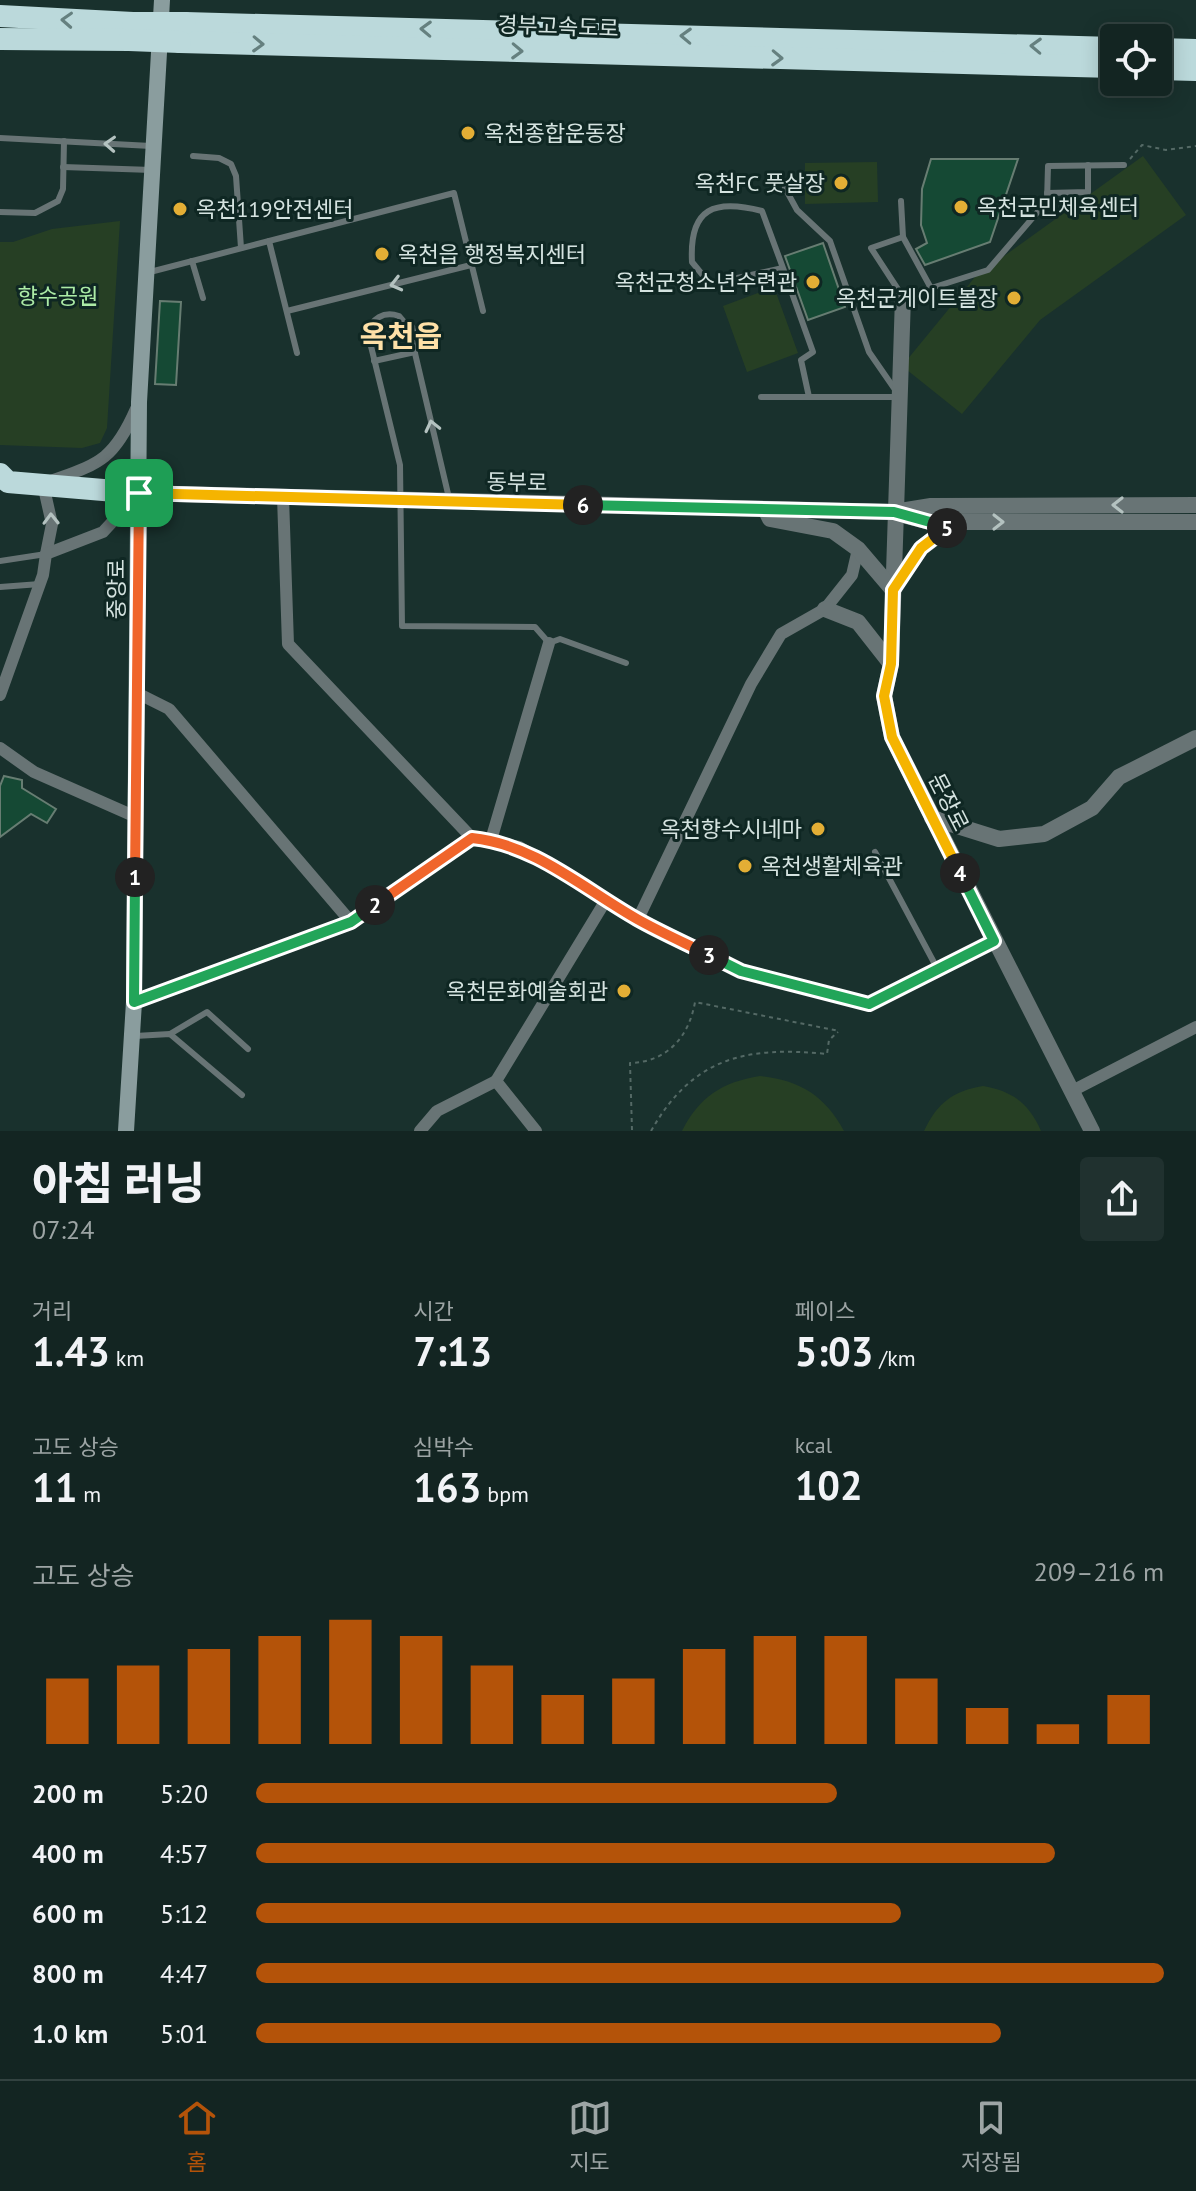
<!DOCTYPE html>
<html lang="ko">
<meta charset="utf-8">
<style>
body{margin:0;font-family:"PT Sans","Noto Sans KR",sans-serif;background:#20312f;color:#f1f3f6;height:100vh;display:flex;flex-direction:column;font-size:30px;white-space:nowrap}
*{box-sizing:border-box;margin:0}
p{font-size:26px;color:#9da5a5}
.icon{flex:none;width:44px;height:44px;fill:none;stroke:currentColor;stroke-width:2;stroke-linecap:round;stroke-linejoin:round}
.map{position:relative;height:1131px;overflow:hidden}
.drawer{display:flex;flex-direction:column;background:#132522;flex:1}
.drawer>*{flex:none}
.tools{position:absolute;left:1100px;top:24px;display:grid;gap:16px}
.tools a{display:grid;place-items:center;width:72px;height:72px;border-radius:8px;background:#132522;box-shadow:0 4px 20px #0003,0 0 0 2px #324240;font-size:40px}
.pin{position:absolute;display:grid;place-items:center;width:68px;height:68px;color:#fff;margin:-34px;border-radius:16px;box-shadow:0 4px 12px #0006}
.km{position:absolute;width:40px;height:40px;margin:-20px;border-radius:50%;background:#222;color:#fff;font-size:22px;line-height:40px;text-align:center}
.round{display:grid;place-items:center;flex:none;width:84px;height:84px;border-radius:8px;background:#20312f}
.head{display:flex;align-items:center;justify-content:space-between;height:136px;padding:0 32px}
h1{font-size:44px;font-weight:800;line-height:60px}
.stats{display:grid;grid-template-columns:repeat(3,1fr);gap:12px;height:136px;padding:8px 32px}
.stats div{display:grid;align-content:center}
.stats b{font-size:40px;font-weight:800}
.stats small{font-size:22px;font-weight:400}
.stats p{font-size:22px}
.chart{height:224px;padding:16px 32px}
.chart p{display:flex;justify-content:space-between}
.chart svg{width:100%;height:144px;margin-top:8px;stroke:#b45309;stroke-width:6}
ul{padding:0 32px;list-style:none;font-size:26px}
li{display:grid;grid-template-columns:128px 96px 1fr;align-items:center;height:60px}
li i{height:20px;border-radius:10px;background:#b45309}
.tabs{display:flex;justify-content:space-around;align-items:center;height:112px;border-top:2px solid #324240;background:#132522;font-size:22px;color:#9da5a5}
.tabs a{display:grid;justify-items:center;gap:4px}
.tabs .on{color:#b45309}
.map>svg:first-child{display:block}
.green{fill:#263f24}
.building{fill:#154934;stroke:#677d72;stroke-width:2}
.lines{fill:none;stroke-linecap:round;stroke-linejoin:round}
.path{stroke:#546965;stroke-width:2;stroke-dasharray:4 4;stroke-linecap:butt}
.service{stroke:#687475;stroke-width:6}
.minor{stroke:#687475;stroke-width:12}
.tertiary{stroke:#687475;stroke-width:16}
.secondary{stroke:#8a9d9e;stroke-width:16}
.motorway{stroke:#bbd9db;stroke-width:22}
.motorway-bridge{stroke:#bbd9db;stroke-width:22}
.oneway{stroke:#65807f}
.oneway2{stroke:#b4c2c0}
.split-1-casing{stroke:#fff;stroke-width:16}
.split-2-casing{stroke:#fff;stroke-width:16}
.split-3-casing{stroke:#fff;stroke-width:16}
.split-4-casing{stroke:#fff;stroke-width:16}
.split-5-casing{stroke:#fff;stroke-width:16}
.split-6-casing{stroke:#fff;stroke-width:16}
.split-7-casing{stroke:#fff;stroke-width:16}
.split-1{stroke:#f0652b;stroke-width:10}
.split-2{stroke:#22a559;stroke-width:10}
.split-3{stroke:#f0652b;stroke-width:10}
.split-4{stroke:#22a559;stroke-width:10}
.split-5{stroke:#f5b400;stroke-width:10}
.split-6{stroke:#22a559;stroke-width:10}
.split-7{stroke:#f5b400;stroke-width:10}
.poi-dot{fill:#e3ae35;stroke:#0f2723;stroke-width:3}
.labels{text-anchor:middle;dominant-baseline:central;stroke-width:6;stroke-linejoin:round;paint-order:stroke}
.street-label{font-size:22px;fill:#d5e3e0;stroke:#0f2723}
.poi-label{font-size:22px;fill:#d5e3e0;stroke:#0f2723;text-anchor:start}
.park-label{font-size:22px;fill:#aceba6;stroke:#0f2723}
.district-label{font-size:30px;font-weight:bold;fill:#fee0a7;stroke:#0f2723}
</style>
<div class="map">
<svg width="1196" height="1131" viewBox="0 0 1196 1131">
<rect width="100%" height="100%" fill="#19312d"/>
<g class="green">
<polygon points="1143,156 1186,215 1040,320 962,414 902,366 975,277"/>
<polygon points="877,162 878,202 805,204 805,163"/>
<polygon points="120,221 107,428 100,443 82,448 0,445 0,242 13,242 52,229"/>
<polygon points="774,287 798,353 747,372 723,306"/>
<path d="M760 1076C800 1080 825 1096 844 1131H682C699 1097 722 1082 760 1076Z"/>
<path d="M983 1086C1012 1091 1029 1103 1041 1131H924C937 1103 953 1091 983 1086Z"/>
</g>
<g class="building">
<polygon points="931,159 1018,159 990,242 925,265 916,249 927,243 921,225 922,189"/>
<polygon points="823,243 845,307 808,320 785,256"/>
<polygon points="160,301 181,302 176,385 155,384"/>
<polygon points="4,776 22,780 22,788 56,809 47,823 31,814 0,837 0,786"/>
</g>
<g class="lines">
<g class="path">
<polyline points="1130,159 1142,145 1166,150 1196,146"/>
<path d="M632 1130 630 1063C667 1062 689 1037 695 1002L839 1031"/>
<path d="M651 1131C693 1057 746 1046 827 1054L829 1040 838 1032"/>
</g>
<g class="service">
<polyline points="0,138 151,146"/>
<polyline points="193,156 219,158 231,164 236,176 241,248"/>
<polyline points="63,167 152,170"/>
<polyline points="785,188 797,210 830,241 869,352 896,391"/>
<polyline points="1047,193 1088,192 1088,165"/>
<polyline points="901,201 903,237 871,248 903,297 988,270 1047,201 1048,166 1124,165"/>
<polyline points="0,212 35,213 58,201 63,189 64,141"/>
<polyline points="903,237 932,290"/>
<polyline points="269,241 297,353"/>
<polyline points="192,261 203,298"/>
<path d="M783 268 762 211C715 199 689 207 692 262L710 284 783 268 813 352 801 360 809 397"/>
<polyline points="150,272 454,193 483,311"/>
<polyline points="287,311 471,265"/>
<path d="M410 329 399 316C384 311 371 318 368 334L400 465 402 626 535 627 549 643 560 639 626 663"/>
<polyline points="410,332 449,498"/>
<polyline points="374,361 415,352"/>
<polyline points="761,397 897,397"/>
<polyline points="0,561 46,554"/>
<polyline points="0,587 40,584"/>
<polyline points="875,852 938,970"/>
<polyline points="170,1034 207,1012 248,1049"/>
<polyline points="135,1036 170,1034 242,1095"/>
</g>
<g class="minor">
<polyline points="410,329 410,332"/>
<polyline points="283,497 288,644 472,838"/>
<path d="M46 554 52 524 43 484C96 464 112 464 136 409"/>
<polyline points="137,693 169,709 351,922"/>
<polyline points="0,695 43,575 46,554 103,532 139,493"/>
<polyline points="0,748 34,772 136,817"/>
<polyline points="491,840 549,643"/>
<polyline points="638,919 751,684 781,634 825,609 852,575 858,549"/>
<polyline points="134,1002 351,922 472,838 519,847 638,919 741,971 869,1004 994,941"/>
<polyline points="1072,1091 1196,1027"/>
<polyline points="420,1131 437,1111 496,1081"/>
<polyline points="536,1131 496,1081 606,900"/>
</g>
<g class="tertiary">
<polyline points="903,297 891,664 884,696 892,737 1092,1131"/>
<polyline points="139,493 894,512 931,506 1196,505"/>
<polyline points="766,511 770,519 833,531 858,549 893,590"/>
<polyline points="899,514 930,522 1196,522"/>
<polyline points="893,589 921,548 956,522"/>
<polyline points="825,609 858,622 891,664"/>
<polyline points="932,818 999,839 1044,834 1092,808 1119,777 1196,738"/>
</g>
<polyline class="secondary" points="126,1131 134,1002 139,402 162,0"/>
<g class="motorway">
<polyline points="0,16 133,23"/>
<polyline points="185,23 1114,48"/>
<polyline points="0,39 129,40"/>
<polyline points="180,42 1114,67"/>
<polyline points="1158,49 1196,50"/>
<polyline points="1158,69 1196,70"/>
<polyline points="0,474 8,482 139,493"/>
</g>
<g class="motorway-bridge">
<polyline points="133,23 185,23"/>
<polyline points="129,40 180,42"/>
</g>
</g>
<defs><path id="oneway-chevron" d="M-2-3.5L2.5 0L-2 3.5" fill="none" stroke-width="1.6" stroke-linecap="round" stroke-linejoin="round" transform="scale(2)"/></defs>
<g class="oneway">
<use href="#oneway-chevron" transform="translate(67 20) rotate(-177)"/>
<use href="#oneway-chevron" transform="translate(426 29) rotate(-178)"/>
<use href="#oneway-chevron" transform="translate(686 36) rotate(-178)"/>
<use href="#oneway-chevron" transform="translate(258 44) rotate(2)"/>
<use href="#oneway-chevron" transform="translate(1036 46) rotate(-178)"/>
<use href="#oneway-chevron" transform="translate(517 51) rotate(2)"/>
<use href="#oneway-chevron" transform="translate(777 58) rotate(2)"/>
</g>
<g class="oneway2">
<use href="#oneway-chevron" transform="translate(110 144) rotate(-177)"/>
<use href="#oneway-chevron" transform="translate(396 284) rotate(166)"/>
<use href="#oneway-chevron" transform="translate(432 426) rotate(-103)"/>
<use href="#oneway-chevron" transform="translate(1118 505) rotate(180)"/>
<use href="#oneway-chevron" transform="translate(51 519) rotate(-91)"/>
<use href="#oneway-chevron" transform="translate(998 522)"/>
</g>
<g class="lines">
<g class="split-1-casing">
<polyline id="split-1" points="135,877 139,493"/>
</g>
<g class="split-2-casing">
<polyline id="split-2" points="135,877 134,1002 351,922 375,905"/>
</g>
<g class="split-3-casing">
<path id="split-3" d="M375 905 472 838C534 844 584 889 637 919 660 932 685 943 709 955"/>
</g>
<g class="split-4-casing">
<polyline id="split-4" points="709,955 741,971 869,1004 994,941 960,873"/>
</g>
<g class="split-5-casing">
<polyline id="split-5" points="947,528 921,548 893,590 891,664 884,696 892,737 960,873"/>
</g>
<g class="split-6-casing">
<polyline id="split-6" points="583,505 894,512 930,522 956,522 947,528"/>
</g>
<g class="split-7-casing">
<polyline id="split-7" points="139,493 583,505"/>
</g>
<use href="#split-1" class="split-1"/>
<use href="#split-2" class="split-2"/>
<use href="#split-3" class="split-3"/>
<use href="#split-4" class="split-4"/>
<use href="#split-5" class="split-5"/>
<use href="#split-6" class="split-6"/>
<use href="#split-7" class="split-7"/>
</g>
<g class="poi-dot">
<circle cx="468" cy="133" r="8"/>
<circle cx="841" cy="183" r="8"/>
<circle cx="961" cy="207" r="8"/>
<circle cx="180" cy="209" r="8"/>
<circle cx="382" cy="254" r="8"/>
<circle cx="813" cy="282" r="8"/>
<circle cx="1014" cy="298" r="8"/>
<circle cx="818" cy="829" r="8"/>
<circle cx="745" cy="866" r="8"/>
<circle cx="624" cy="991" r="8"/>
</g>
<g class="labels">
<g class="street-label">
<text transform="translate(558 26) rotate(2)">경부고속도로</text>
<text transform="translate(517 482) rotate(1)">동부로</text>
<text transform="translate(116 589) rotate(-90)">중앙로</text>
<text transform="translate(949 802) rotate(63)">문장로</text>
</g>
<g class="poi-label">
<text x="484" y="133">옥천종합운동장</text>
<text x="825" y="183" text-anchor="end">옥천FC 풋살장</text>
<text x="977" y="207">옥천군민체육센터</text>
<text x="196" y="209">옥천119안전센터</text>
<text x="398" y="254">옥천읍 행정복지센터</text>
<text x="797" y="282" text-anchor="end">옥천군청소년수련관</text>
<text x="998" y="298" text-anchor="end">옥천군게이트볼장</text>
<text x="802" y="829" text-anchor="end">옥천향수시네마</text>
<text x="761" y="866">옥천생활체육관</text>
<text x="608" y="991" text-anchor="end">옥천문화예술회관</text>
</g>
<g class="park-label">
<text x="58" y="296">향수공원</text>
</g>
<g class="district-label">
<text x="401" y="335">옥천읍</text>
</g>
</g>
</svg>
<div class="tools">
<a><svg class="icon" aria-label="locate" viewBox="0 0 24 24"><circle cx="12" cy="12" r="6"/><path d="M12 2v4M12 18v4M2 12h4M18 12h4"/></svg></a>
</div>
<div class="pin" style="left:139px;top:493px;background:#1e9e55"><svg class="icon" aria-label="arrive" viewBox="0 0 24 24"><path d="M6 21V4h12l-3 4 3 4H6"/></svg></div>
<b class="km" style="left:135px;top:877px">1</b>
<b class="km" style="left:375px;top:905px">2</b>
<b class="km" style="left:709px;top:955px">3</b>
<b class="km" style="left:960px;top:873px">4</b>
<b class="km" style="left:947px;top:528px">5</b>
<b class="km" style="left:583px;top:505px">6</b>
</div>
<section class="drawer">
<div class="head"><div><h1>아침 러닝</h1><p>07:24</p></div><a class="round"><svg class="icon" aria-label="share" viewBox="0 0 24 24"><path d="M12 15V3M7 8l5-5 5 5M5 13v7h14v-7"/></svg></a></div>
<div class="stats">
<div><p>거리</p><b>1.43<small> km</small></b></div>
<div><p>시간</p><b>7:13</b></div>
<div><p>페이스</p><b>5:03<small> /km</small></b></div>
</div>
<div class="stats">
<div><p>고도 상승</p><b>11<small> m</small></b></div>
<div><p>심박수</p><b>163<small> bpm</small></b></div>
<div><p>kcal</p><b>102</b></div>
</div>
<div class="chart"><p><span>고도 상승</span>209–216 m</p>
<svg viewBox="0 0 160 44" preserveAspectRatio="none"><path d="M5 44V24M15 44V20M25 44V15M35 44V11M45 44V6M55 44V11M65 44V20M75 44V29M85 44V24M95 44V15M105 44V11M115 44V11M125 44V24M135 44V33M145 44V38M155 44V29"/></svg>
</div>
<ul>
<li><b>200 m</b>5:20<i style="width:64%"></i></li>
<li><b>400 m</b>4:57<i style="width:88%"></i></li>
<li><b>600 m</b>5:12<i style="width:71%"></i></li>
<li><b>800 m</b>4:47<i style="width:100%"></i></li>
<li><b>1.0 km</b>5:01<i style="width:82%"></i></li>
</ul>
</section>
<nav class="tabs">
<a class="on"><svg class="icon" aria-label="home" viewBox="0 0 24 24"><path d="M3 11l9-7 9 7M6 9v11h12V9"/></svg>홈</a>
<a><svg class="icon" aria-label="map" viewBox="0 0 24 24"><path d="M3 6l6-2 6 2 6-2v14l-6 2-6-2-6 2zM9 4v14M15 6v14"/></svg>지도</a>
<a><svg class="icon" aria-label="saved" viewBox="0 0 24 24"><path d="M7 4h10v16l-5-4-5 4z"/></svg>저장됨</a>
</nav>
